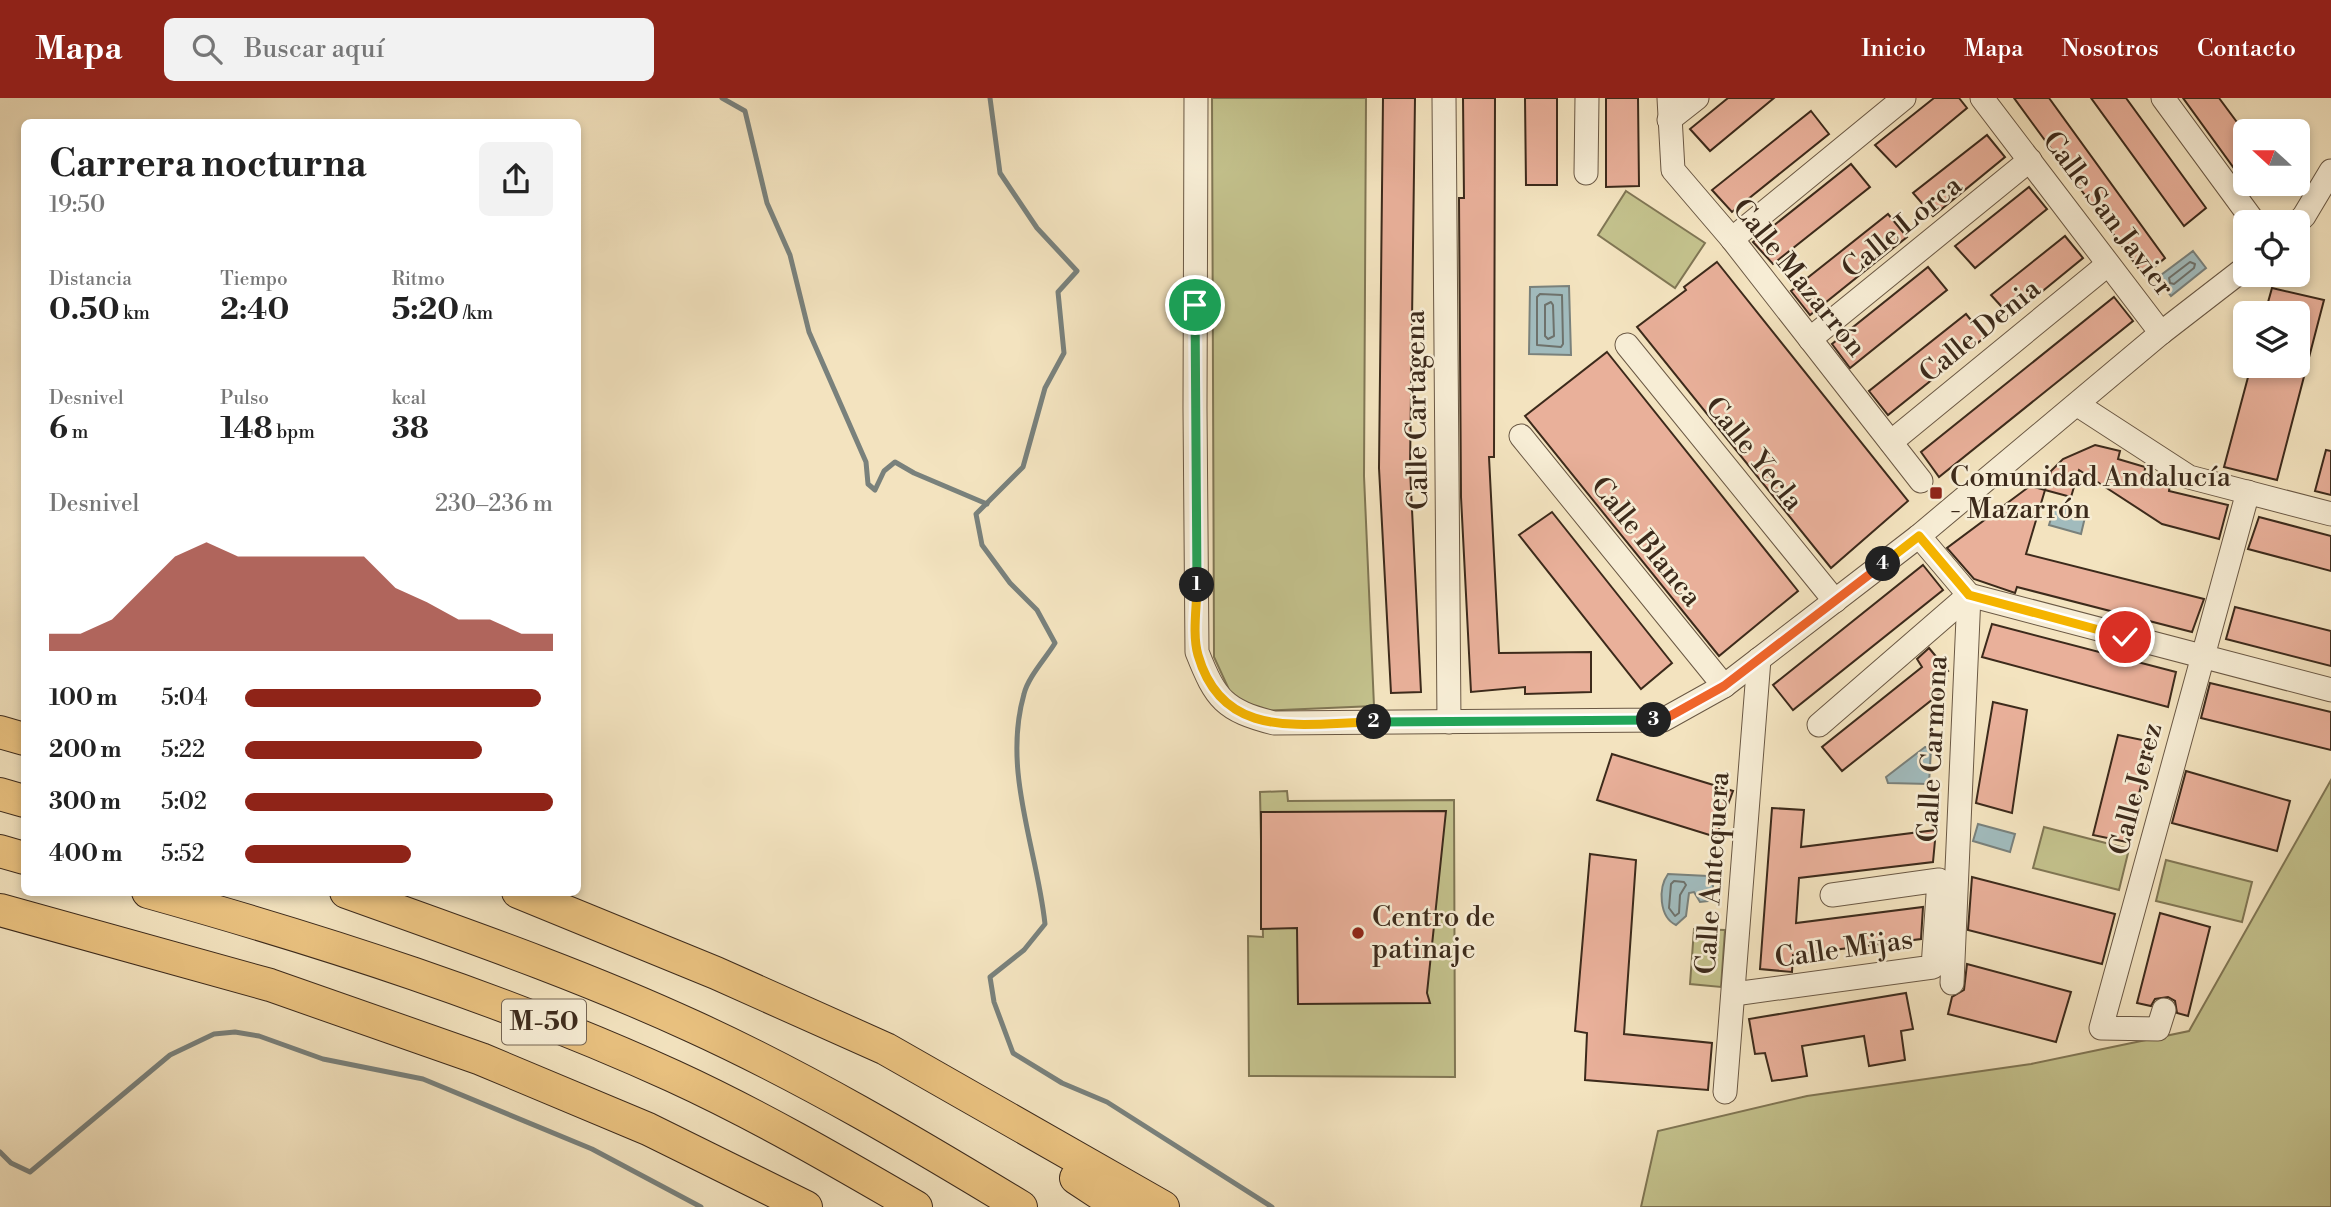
<!DOCTYPE html>
<html lang="es">
<meta charset="utf-8">
<style>
body{margin:0;font-family:"Libre Bodoni",serif;background:#f2f2f2;color:#222;height:100vh;display:flex;flex-direction:column;font-size:26px;white-space:nowrap}
*{box-sizing:border-box;margin:0}
p{font-size:23px;color:#767676}
.icon{flex:none;width:38px;height:38px;fill:none;stroke:currentColor;stroke-width:2;stroke-linecap:round;stroke-linejoin:round}
.map{position:relative;flex:1;overflow:hidden}
.side{position:absolute;left:21px;top:21px;width:560px;height:777px;display:flex;flex-direction:column;background:#fff;border-radius:10px;box-shadow:0 4px 10px #0003}
.side>*{flex:none}
.needle{width:46px;rotate:291deg}
.tools{position:absolute;left:2233px;top:21px;display:grid;gap:14px}
.tools a{display:grid;place-items:center;width:77px;height:77px;border-radius:10px;background:#fff;box-shadow:0 4px 10px #0003;font-size:35px}
.pin{position:absolute;display:grid;place-items:center;width:60px;height:60px;color:#fff;margin:-30px;border:4px solid #fff;border-radius:50%;box-shadow:0 2px 7px #0007}
.km{position:absolute;width:35px;height:35px;margin:-18px;border-radius:50%;background:#222;color:#fff;font-size:19px;line-height:35px;text-align:center}
.round{display:grid;place-items:center;flex:none;width:74px;height:74px;border-radius:10px;background:#f2f2f2}
.summary{display:flex;align-items:center;justify-content:space-between;height:119px;padding:0 28px}
h1{font-size:38px;font-weight:700;line-height:52px}
.figures{display:grid;grid-template-columns:repeat(3,1fr);gap:10px;height:119px;padding:7px 28px}
.figures div{display:grid;align-content:center}
.figures b{font-size:30px;font-weight:700}
.figures small{font-size:19px;font-weight:400}
.figures p{font-size:19px}
.chart{height:196px;padding:14px 28px}
.chart p{display:flex;justify-content:space-between}
.chart svg{width:100%;height:126px;margin-top:7px;fill:#8f2418;opacity:.7}
ul{padding:0 28px;list-style:none;font-size:23px}
li{display:grid;grid-template-columns:112px 84px 1fr;align-items:center;height:52px}
li i{height:18px;border-radius:9px;background:#8f2418}
header{display:flex;align-items:center;gap:42px;box-sizing:border-box;height:98px;padding:0 35px;background:#8f2418;color:#fff}
header strong{font-size:33px}
nav{display:flex;gap:38px;margin-inline-start:auto;font-size:24px}
.search{width:490px;height:63px;background:#f2f2f2;display:flex;align-items:center;gap:18px;box-sizing:border-box;padding:0 24px;border-radius:10px;color:#767676;font-size:26px}
.map>svg:first-child{display:block}
.green{fill:#c3c18c;stroke:#807654;stroke-width:2}
.water{fill:#a1bbbd;stroke:#79817c;stroke-width:2}
.lines{fill:none;stroke-linecap:round;stroke-linejoin:round}
.shore{stroke:#6e726c;stroke-width:2}
.stream{stroke:#79817c;stroke-width:5}
.building{fill:#e9b09a;stroke:#3c2a1b;stroke-width:2}
.minor-casing{stroke:#6a5844;stroke-width:25}
.highway-casing{stroke:#3c2a1b;stroke-width:34}
.minor{stroke:#f7edd5;stroke-width:23}
.highway{stroke:#eac280;stroke-width:32}
.split-1-casing{stroke:#fff;stroke-width:14}
.split-2-casing{stroke:#fff;stroke-width:14}
.split-3-casing{stroke:#fff;stroke-width:14}
.split-4-casing{stroke:#fff;stroke-width:14}
.split-5-casing{stroke:#fff;stroke-width:14}
.split-1{stroke:#22a559;stroke-width:9}
.split-2{stroke:#f5b400;stroke-width:9}
.split-3{stroke:#22a559;stroke-width:9}
.split-4{stroke:#f0652b;stroke-width:9}
.split-5{stroke:#f5b400;stroke-width:9}
.poi-dot{fill:#8f2418;stroke:#f7edd5;stroke-width:2.5}
.labels{text-anchor:middle;dominant-baseline:central;stroke-width:5;stroke-linejoin:round;paint-order:stroke}
.shield{fill:#f7edd5;stroke:#746453;stroke-width:2}
.shield-label{font-size:26px;font-weight:bold;fill:#3c2a1b}
.street-label{font-size:28px;fill:#3c2a1b;stroke:#f7edd5}
.poi-label{font-size:28px;fill:#3c2a1b;stroke:#f7edd5;text-anchor:start}
</style>
<header>
<strong>Mapa</strong>
<div class="search"><svg class="icon" aria-label="search" viewBox="0 0 24 24"><circle cx="10" cy="10" r="6"/><path d="M15 15l6 6"/></svg>Buscar aquí</div>
<nav><a>Inicio</a><a>Mapa</a><a>Nosotros</a><a>Contacto</a></nav>
</header>
<div class="map">
<svg width="2331" height="1109" viewBox="0 0 2331 1109">
<rect width="100%" height="100%" fill="#f3e3bf"/>
<filter id="stains"><feTurbulence type="fractalNoise" baseFrequency=".00286" numOctaves="4"/><feColorMatrix values="0 0 0 0 .2 0 0 0 0 .09 0 0 0 0 .02 0 0 0 .5 -.17"/></filter>
<radialGradient id="worn" r=".72"><stop offset=".6" stop-color="#630" stop-opacity="0"/><stop offset="1" stop-color="#630" stop-opacity=".3"/></radialGradient>
<g class="green">
<polygon points="1212,0 1366,0 1364,378 1374,608 1261,613 1231,596 1214,559"/>
<polygon points="1626,93 1705,145 1675,190 1598,137"/>
<polygon points="2331,682 2331,1109 1641,1109 1658,1033 1807,998 2031,966 2189,933"/>
<polygon points="1287,693 1288,703 1454,702 1455,979 1249,978 1248,838 1263,839 1260,694"/>
<polygon points="2044,729 2129,751 2119,792 2033,770"/>
<polygon points="2166,762 2252,784 2242,824 2156,803"/>
<polygon points="1694,831 1725,832 1721,889 1690,886"/>
</g>
<g class="water">
<polygon points="2193,153 2206,170 2171,198 2157,180"/>
<polygon points="1569,188 1571,257 1529,256 1530,189"/>
<polygon points="2055,407 2086,415 2081,436 2049,427"/>
<polygon points="1925,649 1931,651 1929,686 1888,685 1886,679"/>
<polygon points="1978,726 2015,736 2010,754 1973,743"/>
<path d="M1668 776 1708 778 1713 782V794L1708 803 1700 804 1694 794 1689 795 1686 818 1676 827C1659 819 1658 790 1668 776Z"/>
</g>
<g class="lines">
<g class="shore">
<polygon points="2190,164 2195,166 2194,170 2174,186 2170,185 2169,180"/>
<polygon points="1540,196 1562,197 1563,246 1561,249 1537,247 1537,199"/>
<polygon points="1551,204 1553,207 1554,238 1548,241 1545,238 1545,207"/>
<polygon points="1674,783 1684,784 1686,787 1680,797 1679,815 1675,818 1669,810 1671,786"/>
</g>
<g class="stream">
<polyline points="722,0 745,13 767,105 790,157 809,234 866,364 868,386 875,392 884,373 895,364 914,375 987,406"/>
<path d="M990 0 1000 75 1037 130 1077 173 1058 194 1064 255 1045 290 1023 369 976 416 982 447 1010 485 1037 512 1055 545C1046 560 1028 579 1024 596 1002 673 1037 750 1045 826L1024 852 990 879 994 904 1013 955 1062 985 1107 1004 1272 1109"/>
<polyline points="0,1054 11,1065 30,1074 170,957 214,936 235,934 259,938 323,961 423,981 592,1051 701,1109"/>
</g>
</g>
<g class="building">
<polygon points="1383,0 1415,0 1410,371 1421,594 1391,595 1379,370"/>
<polygon points="1463,0 1495,0 1494,359 1489,359 1499,555 1591,554 1591,594 1525,596 1525,589 1471,594 1461,399 1459,100 1464,100"/>
<polygon points="1525,0 1557,0 1557,87 1526,87"/>
<polygon points="1606,0 1638,0 1639,88 1606,89"/>
<polygon points="1728,0 1774,0 1710,53 1690,31"/>
<polygon points="1934,0 1959,0 1967,10 1896,69 1875,47"/>
<polygon points="2014,0 2049,0 2165,160 2144,178"/>
<polygon points="2091,0 2126,0 2206,110 2184,128"/>
<polygon points="2183,0 2219,0 2245,35 2245,66 2236,73"/>
<polygon points="1811,13 1829,36 1732,114 1712,92"/>
<polygon points="1987,37 2005,59 1933,118 1913,95"/>
<polygon points="1851,66 1870,89 1773,166 1753,144"/>
<polygon points="2029,89 2047,111 1975,170 1955,148"/>
<polygon points="1888,116 1907,139 1810,217 1791,193"/>
<polygon points="2065,138 2083,160 2011,219 1991,197"/>
<polygon points="1717,164 1908,403 1831,470 1637,229 1686,192 1684,189"/>
<polygon points="1928,169 1947,192 1850,270 1832,246"/>
<polygon points="2272,190 2324,202 2277,382 2224,369 2251,268 2298,268 2298,215 2265,215"/>
<polygon points="2114,199 2133,223 1939,379 1921,354"/>
<polygon points="1966,216 1985,239 1888,317 1869,293"/>
<polygon points="1607,254 1798,493 1719,558 1525,318"/>
<polygon points="2095,347 2120,353 2118,361 2145,369 2144,381 2170,386 2169,393 2228,407 2219,441 2162,426 2079,372 2071,399 2045,392 2051,373 2063,361"/>
<polygon points="2326,352 2331,353 2331,397 2315,393"/>
<polygon points="2030,388 2045,392 2026,456 2204,501 2192,534 2017,489 2015,495 1974,481 1947,450"/>
<polygon points="1552,414 1672,565 1641,591 1519,437"/>
<polygon points="2259,419 2331,438 2331,473 2248,451"/>
<polygon points="1923,467 1943,492 1793,612 1773,587"/>
<polygon points="2235,509 2331,533 2331,568 2226,541"/>
<polygon points="1992,526 2176,574 2168,609 1982,559"/>
<polygon points="1929,550 1948,573 1934,581 1943,593 1842,673 1822,649 1922,569 1917,561"/>
<polygon points="2210,585 2331,614 2331,652 2201,620"/>
<polygon points="1993,604 2027,612 2012,715 1976,705"/>
<polygon points="2118,637 2152,644 2127,744 2093,737"/>
<polygon points="1612,656 1733,693 1716,739 1597,702"/>
<polygon points="2186,673 2290,703 2277,753 2172,725"/>
<polygon points="1772,710 1804,712 1801,749 1936,732 1933,764 1799,780 1796,825 1923,809 1921,841 1793,857 1792,874 1760,871"/>
<polygon points="1446,713 1427,895 1430,905 1298,906 1297,830 1261,831 1261,714"/>
<polygon points="1590,756 1636,762 1624,936 1712,945 1708,992 1585,982 1587,935 1575,933"/>
<polygon points="1972,779 2115,816 2102,866 1968,832"/>
<polygon points="2160,815 2210,829 2188,918 2177,915 2175,903 2168,899 2155,901 2151,908 2137,905"/>
<polygon points="1967,866 2071,894 2056,944 1948,916 1952,899 1964,892"/>
<polygon points="1906,895 1913,931 1901,933 1905,962 1869,968 1864,938 1802,948 1807,978 1772,983 1765,955 1755,956 1749,921"/>
</g>
<g class="lines">
<g class="minor-casing">
<g id="minor">
<path d="M1196 0 1195 310 1197 554C1216 602 1224 612 1274 625L1663 622 1724 588 1919 438 2161 235 2245 170"/>
<polyline points="1444,0 1449,624"/>
<polyline points="1669,0 1673,72 1732,141 1921,383"/>
<polyline points="1982,0 2161,235"/>
<polyline points="2163,0 2254,124"/>
<polyline points="1669,22 1697,0"/>
<polyline points="1586,75 1587,0"/>
<polyline points="2298,124 2304,118 2331,73"/>
<polyline points="1732,141 1904,0"/>
<polyline points="1810,241 2030,62"/>
<polyline points="1627,247 1835,503"/>
<polyline points="2078,307 2189,379 2331,416"/>
<polyline points="1521,338 1724,588"/>
<polyline points="1891,344 2107,167"/>
<polyline points="1919,438 1969,497 1952,885"/>
<polyline points="1819,627 1969,497 2331,592"/>
<polyline points="1734,896 1933,869 1939,782 1832,797"/>
<polyline points="2164,912 2158,931 2101,930 2248,394"/>
<polyline points="1725,994 1759,561"/>
</g>
</g>
<g class="highway-casing">
<g id="highway">
<polyline points="0,634 24,641"/>
<polyline points="0,696 24,703"/>
<polyline points="0,753 24,760"/>
<path d="M148 794C327 844 504 901 673 978 756 1016 837 1063 916 1109"/>
<path d="M346 794C463 836 579 876 692 928 806 980 914 1044 1021 1109"/>
<polyline points="518,794 716,875 886,951 1163,1109"/>
<polyline points="0,812 270,887 481,961 648,1031 806,1109"/>
<polyline points="1076,1080 1120,1109"/>
</g>
</g>
<use href="#minor" class="minor"/>
<use href="#highway" class="highway"/>
</g>
<g class="lines">
<g class="split-1-casing">
<polyline id="split-1" points="1195,207 1197,487"/>
</g>
<g class="split-2-casing">
<path id="split-2" d="M1197 487C1197 508 1192 536 1198 557 1223 644 1302 625 1374 624"/>
</g>
<g class="split-3-casing">
<polyline id="split-3" points="1374,624 1654,622"/>
</g>
<g class="split-4-casing">
<polyline id="split-4" points="1654,622 1663,622 1724,588 1883,466"/>
</g>
<g class="split-5-casing">
<polyline id="split-5" points="1883,466 1919,438 1969,497 2125,539"/>
</g>
<use href="#split-1" class="split-1"/>
<use href="#split-2" class="split-2"/>
<use href="#split-3" class="split-3"/>
<use href="#split-4" class="split-4"/>
<use href="#split-5" class="split-5"/>
</g>
<g class="poi-dot">
<rect x="1929" y="388" width="14" height="14" rx="3.5"/>
<circle cx="1358" cy="835" r="7"/>
</g>
<g class="labels">
<rect class="shield" x="502" y="901.5" width="84" height="45" rx="5"/>
<g class="shield-label">
<text x="544" y="924">M-50</text>
</g>
<g class="street-label">
<text transform="translate(2108 116) rotate(53)">Calle San Javier</text>
<text transform="translate(1902 129) rotate(-39)">Calle Lorca</text>
<text transform="translate(1799 180) rotate(51)">Calle Mazarrón</text>
<text transform="translate(1980 233) rotate(-39)">Calle Denia</text>
<text transform="translate(1417 312) rotate(-91)">Calle Cartagena</text>
<text transform="translate(1754 356) rotate(51)">Calle Yecla</text>
<text transform="translate(1646 444) rotate(51)">Calle Blanca</text>
<text transform="translate(1933 651) rotate(-87)">Calle Carmona</text>
<text transform="translate(2136 691) rotate(-75)">Calle Jerez</text>
<text transform="translate(1713 775) rotate(-86)">Calle Antequera</text>
<text transform="translate(1844 851) rotate(-8)">Calle Mijas</text>
</g>
<g class="poi-label">
<text x="1950" y="379">Comunidad Andalucía<tspan x="1950" dy="32">- Mazarrón</tspan></text>
<text x="1372" y="819">Centro de<tspan x="1372" dy="32">patinaje</tspan></text>
</g>
</g>
<rect width="100%" height="100%" filter="url(#stains)"/>
<rect width="100%" height="100%" fill="url(#worn)"/>
</svg>
<div class="tools">
<a><svg class="needle" viewBox="-14 -14 28 28"><path d="M0-13l5 13h-10z" fill="#e53935"/><path d="M0 13l5-13h-10z" fill="#767676"/></svg></a>
<a><svg class="icon" aria-label="locate" viewBox="0 0 24 24"><circle cx="12" cy="12" r="6"/><path d="M12 2v4M12 18v4M2 12h4M18 12h4"/></svg></a>
<a><svg class="icon" aria-label="layers" viewBox="0 0 24 24"><path d="M12 4l9 5-9 5-9-5zM3 14l9 5 9-5"/></svg></a>
</div>
<div class="pin" style="left:1195px;top:207px;background:#1e9e55"><svg class="icon" aria-label="arrive" viewBox="0 0 24 24"><path d="M6 21V4h12l-3 4 3 4H6"/></svg></div>
<div class="pin" style="left:2125px;top:539px;background:#d93025"><svg class="icon" aria-label="check" viewBox="0 0 24 24"><path d="M5 12l5 5 9-10"/></svg></div>
<b class="km" style="left:1197px;top:487px">1</b>
<b class="km" style="left:1374px;top:624px">2</b>
<b class="km" style="left:1654px;top:622px">3</b>
<b class="km" style="left:1883px;top:466px">4</b>
<section class="side">
<div class="summary"><div><h1>Carrera nocturna</h1><p>19:50</p></div><a class="round"><svg class="icon" aria-label="share" viewBox="0 0 24 24"><path d="M12 15V3M7 8l5-5 5 5M5 13v7h14v-7"/></svg></a></div>
<div class="figures">
<div><p>Distancia</p><b>0.50<small> km</small></b></div>
<div><p>Tiempo</p><b>2:40</b></div>
<div><p>Ritmo</p><b>5:20<small> /km</small></b></div>
</div>
<div class="figures">
<div><p>Desnivel</p><b>6<small> m</small></b></div>
<div><p>Pulso</p><b>148<small> bpm</small></b></div>
<div><p>kcal</p><b>38</b></div>
</div>
<div class="chart"><p><span>Desnivel</span>230–236 m</p>
<svg viewBox="0 0 160 44" preserveAspectRatio="none"><path d="M0 44V38L10 38L20 33L30 22L40 11L50 6L60 11L70 11L80 11L90 11L100 11L110 22L120 27L130 33L140 33L150 38L160 38V44z"/></svg>
</div>
<ul>
<li><b>100 m</b>5:04<i style="width:96%"></i></li>
<li><b>200 m</b>5:22<i style="width:77%"></i></li>
<li><b>300 m</b>5:02<i style="width:100%"></i></li>
<li><b>400 m</b>5:52<i style="width:54%"></i></li>
</ul>
</section>
</div>
